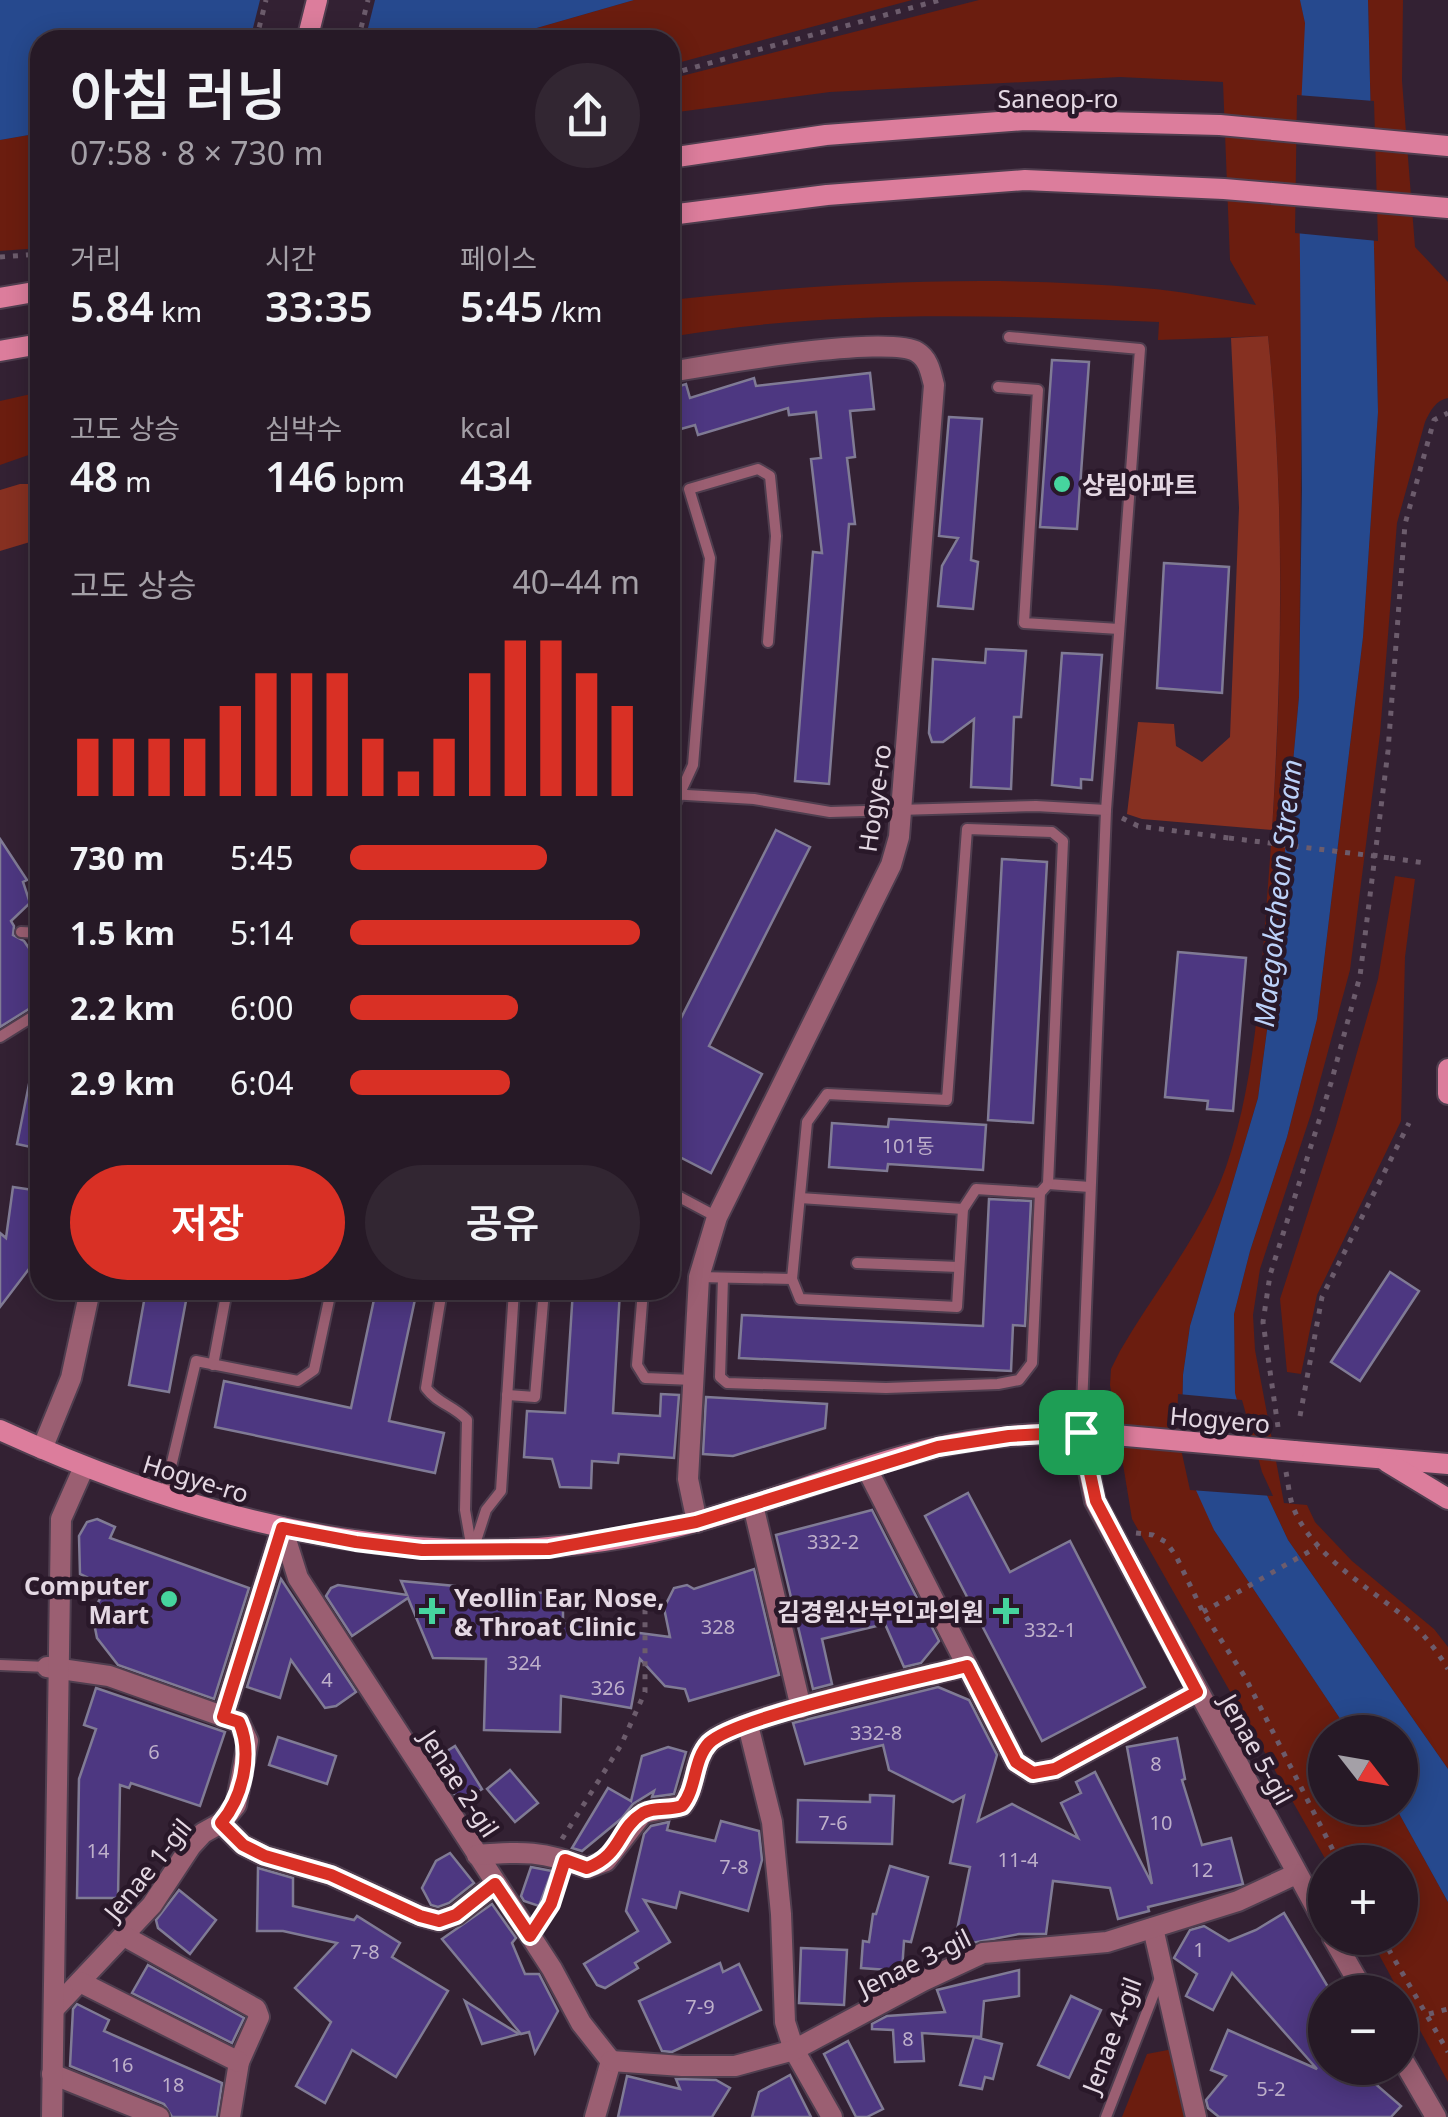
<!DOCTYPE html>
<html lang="ko">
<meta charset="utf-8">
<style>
body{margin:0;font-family:"Noto Sans","Noto Sans KR",sans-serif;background:#322632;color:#f1f3f6;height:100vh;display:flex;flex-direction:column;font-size:38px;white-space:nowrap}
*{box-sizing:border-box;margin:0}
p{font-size:32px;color:#a4a0a7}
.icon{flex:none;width:55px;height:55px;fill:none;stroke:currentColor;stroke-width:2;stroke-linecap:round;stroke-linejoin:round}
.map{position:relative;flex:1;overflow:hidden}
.panel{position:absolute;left:30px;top:30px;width:650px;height:1270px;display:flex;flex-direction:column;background:#261926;border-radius:30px;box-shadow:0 5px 25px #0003,0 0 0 2px #423843}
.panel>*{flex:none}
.needle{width:65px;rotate:121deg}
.fabs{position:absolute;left:1308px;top:1715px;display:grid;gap:20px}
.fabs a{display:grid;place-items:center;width:110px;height:110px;border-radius:50%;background:#261926;box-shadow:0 5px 25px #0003,0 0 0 2px #423843;font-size:50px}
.pin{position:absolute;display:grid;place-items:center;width:85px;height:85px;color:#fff;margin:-42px;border-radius:20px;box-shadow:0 5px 15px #0006}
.round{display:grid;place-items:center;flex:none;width:105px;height:105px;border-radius:52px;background:#322632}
.summary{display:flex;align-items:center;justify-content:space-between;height:170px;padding:0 40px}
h1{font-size:55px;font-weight:600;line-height:75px}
.figures{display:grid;grid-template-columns:repeat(3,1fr);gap:15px;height:170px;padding:10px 40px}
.figures div{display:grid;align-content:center}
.figures b{font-size:42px;font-weight:600}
.figures small{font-size:28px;font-weight:400}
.figures p{font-size:28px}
.chart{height:280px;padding:20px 40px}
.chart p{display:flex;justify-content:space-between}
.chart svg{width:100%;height:180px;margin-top:10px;stroke:#d93025;stroke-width:6}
.cta{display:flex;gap:20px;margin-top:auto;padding:20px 40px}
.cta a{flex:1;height:115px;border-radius:60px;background:#d93025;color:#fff;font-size:40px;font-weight:600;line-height:115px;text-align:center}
.cta a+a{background:#322632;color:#f1f3f6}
ul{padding:0 40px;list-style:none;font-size:32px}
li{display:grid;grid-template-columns:160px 120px 1fr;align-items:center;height:75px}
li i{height:25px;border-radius:12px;background:#d93025}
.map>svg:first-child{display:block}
.green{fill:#6b1d0f}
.forest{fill:#863021}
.water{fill:#26498e}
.pier{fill:#332133}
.building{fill:#4d3781;stroke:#807b95;stroke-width:2.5}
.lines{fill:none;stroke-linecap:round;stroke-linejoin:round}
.lane-casing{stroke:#4f3e4f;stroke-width:14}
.street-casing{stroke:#4f3e4f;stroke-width:24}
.secondary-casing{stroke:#4f3e4f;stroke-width:24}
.path{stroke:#6c5c6c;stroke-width:5;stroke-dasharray:5 8;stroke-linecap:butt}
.lane{stroke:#9b5f72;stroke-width:10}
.street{stroke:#9b5f72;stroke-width:20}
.secondary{stroke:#dc7d9c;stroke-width:20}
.secondary-bridge-casing{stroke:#4f3e4f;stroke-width:24;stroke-linecap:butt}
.path-bridge{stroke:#6c5c6c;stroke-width:5;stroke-dasharray:5 8;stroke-linecap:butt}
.secondary-bridge{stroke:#dc7d9c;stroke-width:20}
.route-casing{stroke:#fff;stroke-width:20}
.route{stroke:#d93025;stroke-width:12}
.poi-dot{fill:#46d49e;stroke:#291829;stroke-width:4}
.labels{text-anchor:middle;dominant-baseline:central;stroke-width:9;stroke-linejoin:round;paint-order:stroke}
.number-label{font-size:20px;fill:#beb0ca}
.street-label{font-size:25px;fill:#e4d8e3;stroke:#291829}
.poi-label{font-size:25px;font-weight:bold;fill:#e4d8e3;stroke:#291829;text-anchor:start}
.water-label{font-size:28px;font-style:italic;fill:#bcd2fa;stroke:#291829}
</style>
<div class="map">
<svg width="1448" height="2117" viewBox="0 0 1448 2117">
<rect width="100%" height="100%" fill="#332133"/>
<g class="green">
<polygon points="634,0 912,0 670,65 670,40 495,40"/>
<path d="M979 0H1300L1305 22 1299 697 1272 993 1258 1098 1190 1326 1183 1375 1182 1431 1214 1530 1349 1732H1325V1808H1396L1448 1902V2082L1370 1938H1400V1862H1327L1132 1519 1110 1385 1111 1369 1120 1351C1155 1290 1202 1235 1226 1167 1255 1082 1260 987 1267 898 1282 712 1287 521 1268 336L1158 340 1159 322C994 315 834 309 670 337V300C827 283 986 274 1143 288 1181 291 1219 299 1256 305L1230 260 1223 82 1120 77 830 92 670 113V79Z"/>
<path d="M1368 0H1403L1402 81 1415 247 1448 282V398C1436 400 1430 411 1425 422L1397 523 1380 734 1350 970 1311 1114 1260 1269 1253 1315 1255 1350 1284 1503 1307 1505 1315 1522 1352 1561 1434 1629 1448 1647V1769L1288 1540 1257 1474 1235 1394 1234 1314 1250 1251 1287 1137 1317 1019 1363 637 1378 412Z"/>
<polygon points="40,133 40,248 0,251 0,140"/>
<polygon points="40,392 40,451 0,465 0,401"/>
<polygon points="1395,876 1415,879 1405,957 1401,1121 1317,1295 1301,1374 1287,1372 1280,1299 1336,1126 1378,979"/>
<polygon points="1173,2049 1185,2117 1122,2117 1147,2054"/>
</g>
<g class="forest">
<path d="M1268 336C1285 499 1282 666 1272 830L1142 819 1127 814 1138 722 1174 724 1176 746 1202 762 1230 737 1239 508 1231 338Z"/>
<polygon points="20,484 40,484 40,539 0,551 0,490"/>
</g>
<g class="water">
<polygon points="0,0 634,0 495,40 40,40 40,133 0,140"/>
<polygon points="1300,0 1368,0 1378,412 1363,637 1317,1019 1287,1137 1250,1251 1234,1314 1235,1393 1257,1474 1288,1540 1448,1769 1448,1902 1396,1808 1400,1808 1400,1732 1349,1732 1214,1530 1190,1477 1182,1431 1183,1375 1190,1326 1258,1098 1272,993 1299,697 1302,490 1299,151 1305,23"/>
</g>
<g class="pier">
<polygon points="260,0 375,0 365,40 250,40"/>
<polygon points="1297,95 1374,101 1378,241 1295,233"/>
<polygon points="1178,1394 1242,1400 1262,1472 1273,1496 1190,1490 1177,1431"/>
</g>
<g class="building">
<polygon points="1052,360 1089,362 1077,529 1040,527"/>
<polygon points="870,373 874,409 850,411 855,457 847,458 855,524 849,524 829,784 795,781 813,552 822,553 811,459 821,458 816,412 789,415 788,408 698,435 695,425 670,432 670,389 686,384 690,398 754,378 756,386"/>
<polygon points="949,417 982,419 971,560 978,562 973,609 938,606 942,566 958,538 939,536"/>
<polygon points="1164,563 1229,567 1222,693 1157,688"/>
<polygon points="986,649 1026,651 1021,717 1014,717 1011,789 971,787 974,719 943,742 932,742 929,733 933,659 985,663"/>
<polygon points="1062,653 1102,655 1092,780 1081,779 1081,788 1052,785"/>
<polygon points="776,830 810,847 709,1046 762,1074 711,1173 670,1152 670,1040"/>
<polygon points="0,839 27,880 23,882 30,903 11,921 14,926 13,935 24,941 40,964 40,1002 0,1027"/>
<polygon points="1002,859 1047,862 1033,1123 988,1120"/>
<polygon points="1178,952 1246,958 1233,1111 1207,1109 1208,1101 1165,1097"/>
<polygon points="31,1074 40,1075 40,1149 17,1144"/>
<polygon points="889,1119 986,1125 983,1170 888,1164 887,1171 829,1167 832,1123 888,1127"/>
<polygon points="13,1187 40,1191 40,1231 35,1261 0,1307 0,1233 6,1238"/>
<polygon points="989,1199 1031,1201 1025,1326 1013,1325 1011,1371 739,1358 742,1315 983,1326"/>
<polygon points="1390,1272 1419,1291 1360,1381 1331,1362"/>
<polygon points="146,1290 188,1290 169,1392 129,1385"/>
<polygon points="376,1290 417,1290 389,1421 444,1433 435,1473 215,1427 224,1381 351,1408"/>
<polygon points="573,1290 620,1290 613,1413 660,1416 661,1394 679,1395 674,1458 619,1454 618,1463 592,1461 591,1488 560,1487 552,1459 524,1457 527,1411 565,1413"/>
<polygon points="706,1397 827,1404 825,1428 733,1456 703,1454"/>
<polygon points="968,1493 1010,1572 1070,1541 1145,1687 1042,1741 925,1516"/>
<polygon points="872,1510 939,1641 921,1663 904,1667 885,1624 822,1639 832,1684 813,1689 776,1535"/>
<polygon points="97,1519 115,1527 110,1538 249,1588 214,1699 118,1665 97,1638 94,1623 97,1604 107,1587 80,1574 79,1536 87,1522"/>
<polygon points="754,1569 779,1675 689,1701 685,1689 665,1686 640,1659 631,1708 561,1696 560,1732 484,1730 486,1659 433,1658 408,1598 352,1636 326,1596 331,1588 338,1585 407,1595 401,1581 455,1586 455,1592 563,1593 563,1623 670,1637 664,1608 674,1588 687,1585 694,1589"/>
<polygon points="281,1579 356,1692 336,1706 325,1708 291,1660 280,1698 247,1687"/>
<polygon points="938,1687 969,1700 997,1755 978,1821 1012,1804 1078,1838 1061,1803 1081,1793 1076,1782 1095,1772 1152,1884 1127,1747 1177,1738 1185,1779 1182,1780 1202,1845 1231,1838 1243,1884 1148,1907 1149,1911 1118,1919 1110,1888 1053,1881 1046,1934 1019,1934 972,1943 955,1940 970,1867 950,1863 964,1796 953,1802 889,1770 883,1745 805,1764 793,1723"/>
<polygon points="96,1688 225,1732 200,1806 131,1783 129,1788 120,1785 118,1898 77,1898 79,1779 96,1729 84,1725"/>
<polygon points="278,1737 336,1756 327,1784 269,1765"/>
<polygon points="455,1746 482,1789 460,1803 433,1760"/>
<polygon points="668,1747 686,1752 674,1794 652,1797 654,1791 633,1804 622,1818 582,1851 572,1848 608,1788 631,1801 642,1756"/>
<polygon points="510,1770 538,1803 515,1822 487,1789"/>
<polygon points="870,1795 894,1796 892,1844 797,1842 798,1800 870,1802"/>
<polygon points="721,1821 759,1831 762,1860 748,1911 680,1892 676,1908 644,1900 670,1942 635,1963 638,1968 605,1988 597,1985 584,1964 638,1931 626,1911 644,1834 651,1826 669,1822 667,1830 715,1841"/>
<polygon points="450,1853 474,1883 449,1903 438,1907 431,1905 422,1888 436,1861"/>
<polygon points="890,1866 928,1877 911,1942 904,1941 902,1971 861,1968 863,1941 869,1942 873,1914 876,1914"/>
<polygon points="531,1867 552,1871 539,1906 524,1901 521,1896"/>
<polygon points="258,1868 293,1878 293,1906 354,1920 357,1916 400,1943 392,1957 448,1991 396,2077 352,2050 325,2103 296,2086 331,2022 295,1988 337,1943 283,1931 257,1931"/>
<polygon points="179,1890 216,1920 190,1954 158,1928 156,1920"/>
<polygon points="492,1904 516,1938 512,1943 525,1974 539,1974 558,2011 535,2053 529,2032 521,2034 442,1939"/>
<polygon points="1284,1913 1331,1992 1325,1992 1325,2068 1357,2068 1401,2106 1391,2117 1219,2117 1208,2108 1206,2100 1226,2076 1211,2070 1228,2030 1317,2069 1232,1973 1213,2010 1186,1996 1197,1974 1174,1958 1190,1930 1204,1926 1229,1941 1256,1930"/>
<polygon points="801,1948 847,1950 844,2005 799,2003"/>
<polygon points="720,1963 723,1972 739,1964 761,2010 672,2052 662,2051 639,2001"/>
<polygon points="148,1965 244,2018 232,2043 132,1993"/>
<polygon points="1019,1970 1019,1996 984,2001 981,2037 922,2033 924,2061 895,2062 893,2030 872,2029 872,2024 887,2016 945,2012 937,1990"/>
<polygon points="1071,1996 1101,2010 1069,2078 1038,2065"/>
<polygon points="465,2001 519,2034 482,2044"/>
<polygon points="77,2004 109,2020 104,2031 222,2083 217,2117 172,2117 164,2104 70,2066 73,2009"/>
<polygon points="974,2037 1002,2044 993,2079 985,2077 982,2089 960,2085"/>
<polygon points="848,2041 883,2109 867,2117 856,2117 824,2054"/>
<polygon points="790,2075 811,2117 752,2117 759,2092"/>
<polygon points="627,2076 680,2089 676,2079 716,2080 730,2088 712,2117 618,2117"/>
</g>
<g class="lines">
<g class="lane-casing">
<g id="lane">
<polyline points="1009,337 1140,349 1106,810 1081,1432"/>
<polyline points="998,387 1038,390 1024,623 1119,629"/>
<polyline points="670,794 754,799 830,812 1036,806 1106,810"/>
<polyline points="670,815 693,765 710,558 689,489 758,469 770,476 776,536 768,642"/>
<polyline points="21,932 40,933"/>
<polyline points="0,1037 40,1012"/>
<polyline points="670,1192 717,1217"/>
<polyline points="800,1198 963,1209"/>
<polyline points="857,1263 959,1267"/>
<polyline points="699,1277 792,1279 807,1122 827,1094 947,1100 967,829 1052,832 1063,841 1048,1184 1090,1187"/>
<polyline points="723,1278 720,1377 727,1383 886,1388 998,1384 1019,1380 1032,1363 1040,1193 1048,1184"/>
<polyline points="792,1279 800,1299 957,1307 963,1209 976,1189 1040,1193"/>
<path d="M442 1290 426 1388C438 1404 453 1405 467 1420L465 1510 472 1550"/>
<polyline points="643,1290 637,1365 645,1378 693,1380"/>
<polyline points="213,1365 227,1290"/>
<polyline points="507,1395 535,1397 544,1290"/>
<polyline points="164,1496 196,1361 298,1381 314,1370 329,1300 328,1290"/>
<polyline points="473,1550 486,1510 501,1491 514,1290"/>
<polyline points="0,1665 47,1667"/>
<polyline points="530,1935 551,1904 565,1860"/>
<polyline points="1106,2117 1160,1978"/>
</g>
</g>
<g class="street-casing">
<g id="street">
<path d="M670 372C710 365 889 334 917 352 929 359 931 374 934 385L899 837 891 865 717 1217 699 1277 688 1479 697 1522"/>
<polyline points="1081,1432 1095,1501 1325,1924"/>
<polyline points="42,1449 71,1378 90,1290"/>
<polyline points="867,1469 1016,1762 1033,1773 1055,1769 1197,1692"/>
<polyline points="753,1505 801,1708"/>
<polyline points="282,1527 298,1578 552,1969 581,2023 611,2061 595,2117"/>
<polyline points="47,1667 109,1676 239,1722 248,1741 236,1805 221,1823 203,1833 191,1846 152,1905 54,2009"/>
<polyline points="223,1717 282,1528"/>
<polyline points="748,1725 772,1822 781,1914 785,2022 794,2050 832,2117"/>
<polyline points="221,1823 243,1845 265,1856 331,1875 420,1916 439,1921 456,1915 495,1884"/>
<path d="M477 1855C522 1851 544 1851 587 1868L606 1861 643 1813 682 1806C697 1788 693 1760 709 1743 735 1716 921 1678 967 1666"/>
<polyline points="1153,1928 1196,2117"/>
<polyline points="124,1936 256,2009 259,2017 239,2062 230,2117"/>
<polyline points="1333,1938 1364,1992"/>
<polyline points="80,1982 239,2062"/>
<polyline points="1400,2055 1436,2117"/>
<polyline points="611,2061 682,2066 735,2066 794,2050 923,1981 983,1953 1107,1942 1238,1901 1296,1874"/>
<polyline points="52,2074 159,2117"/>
<polyline points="52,2117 61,1519 84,1467"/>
</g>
</g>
<g class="secondary-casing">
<g id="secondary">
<polyline points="307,40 317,0"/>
<polyline points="670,158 826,135 1025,120 1220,125 1448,146"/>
<polyline points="670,215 827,195 1025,180 1224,189 1448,208"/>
<polyline points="0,298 40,291"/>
<polyline points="0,351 40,344"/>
<polyline points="1448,1069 1448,1094"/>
<path d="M0 1430C223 1532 457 1587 699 1521 779 1499 857 1466 938 1447 985 1436 1033 1434 1081 1432"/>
<polyline points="1294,1451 1448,1464"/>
<polyline points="1387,1462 1448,1499"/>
</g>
</g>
<g class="path">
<polyline points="256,40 266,0"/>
<polyline points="358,40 368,0"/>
<polyline points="670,74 940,0"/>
<polyline points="0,257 40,254"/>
<polyline points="1122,818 1138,826 1229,838"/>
<polyline points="1390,858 1425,863"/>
<polyline points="1300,1416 1322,1297 1409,1123"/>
<polyline points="1278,1427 1263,1322 1270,1275 1331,1083 1360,976 1388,751 1405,524 1434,420 1448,413"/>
<path d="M1286 1472C1288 1482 1289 1494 1292 1504 1309 1553 1364 1584 1402 1615 1421 1630 1435 1648 1448 1669"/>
<polyline points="1136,1533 1153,1535 1166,1542 1176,1556 1203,1612 1245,1677 1339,1862"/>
<polyline points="1203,1612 1317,1547"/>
<polyline points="562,1839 621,1745 645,1692 645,1601"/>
<polyline points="1382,1938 1448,2052"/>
<polyline points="1429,2014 1448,2009"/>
</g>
<use href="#lane" class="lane"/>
<use href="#street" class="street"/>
<use href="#secondary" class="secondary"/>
<g class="secondary-bridge-casing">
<polyline id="secondary-bridge" points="1081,1432 1294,1451"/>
</g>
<polyline class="path-bridge" points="1229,838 1390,858"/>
<use href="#secondary-bridge" class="secondary-bridge"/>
</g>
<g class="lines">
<g class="route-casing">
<path id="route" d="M1081 1432 1096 1501 1197 1692 1055 1769 1033 1773 1016 1762 967 1666C921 1678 734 1717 709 1743 693 1760 697 1788 682 1806 669 1811 655 1806 643 1813 617 1829 622 1855 587 1868L565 1860 551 1904 530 1936 495 1884 456 1915 439 1921 420 1916 331 1875 265 1856 243 1845 221 1823C243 1797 253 1753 239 1722L223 1717 282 1528 356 1542 422 1550 549 1549 696 1522 938 1447 1009 1436Z"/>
</g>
<use href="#route" class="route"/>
</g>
<g class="poi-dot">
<circle cx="1062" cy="484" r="10"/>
<circle cx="169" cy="1599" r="10"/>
<path d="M427 1596h10v10h10v10h-10v10h-10v-10h-10v-10h10z"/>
<path d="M1001 1596h10v10h10v10h-10v10h-10v-10h-10v-10h10z"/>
</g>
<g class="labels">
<g class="number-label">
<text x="908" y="1145">101동</text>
<text x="833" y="1541">332-2</text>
<text x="718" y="1626">328</text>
<text x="1050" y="1629">332-1</text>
<text x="524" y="1662">324</text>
<text x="327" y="1679">4</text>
<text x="608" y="1687">326</text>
<text x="876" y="1732">332-8</text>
<text x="154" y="1751">6</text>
<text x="1156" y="1763">8</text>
<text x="833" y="1822">7-6</text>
<text x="1161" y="1822">10</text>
<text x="98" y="1850">14</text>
<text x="1018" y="1859">11-4</text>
<text x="734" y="1866">7-8</text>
<text x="1202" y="1869">12</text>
<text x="1199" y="1949">1</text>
<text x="365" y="1951">7-8</text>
<text x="700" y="2006">7-9</text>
<text x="908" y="2038">8</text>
<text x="122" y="2064">16</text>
<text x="173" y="2084">18</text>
<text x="1271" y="2088">5-2</text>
</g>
<g class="street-label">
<text x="1058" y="98">Saneop-ro</text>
<text transform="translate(874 798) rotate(-82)">Hogye-ro</text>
<text transform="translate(1220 1419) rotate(5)">Hogyero</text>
<text transform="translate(196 1478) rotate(17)">Hogye-ro</text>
<text transform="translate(1257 1749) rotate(61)">Jenae 5-gil</text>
<text transform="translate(460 1783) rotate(57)">Jenae 2-gil</text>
<text transform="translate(147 1869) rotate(-51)">Jenae 1-gil</text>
<text transform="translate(914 1962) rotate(-26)">Jenae 3-gil</text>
<text transform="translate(1111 2035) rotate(-69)">Jenae 4-gil</text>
</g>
<g class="poi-label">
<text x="1082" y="484">상림아파트</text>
<text x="149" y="1585" text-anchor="end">Computer<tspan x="149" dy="29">Mart</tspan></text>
<text x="454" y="1597">Yeollin Ear, Nose,<tspan x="454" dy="29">&amp; Throat Clinic</tspan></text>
<text x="984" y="1611" text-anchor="end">김경원산부인과의원</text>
</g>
<g class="water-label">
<text transform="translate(1277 893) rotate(-84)">Maegokcheon Stream</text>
</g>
</g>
</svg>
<div class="fabs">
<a><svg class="needle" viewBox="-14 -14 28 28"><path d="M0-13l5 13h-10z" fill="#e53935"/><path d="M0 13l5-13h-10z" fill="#a4a0a7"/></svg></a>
<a>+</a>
<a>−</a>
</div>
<div class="pin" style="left:1081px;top:1432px;background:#1e9e55"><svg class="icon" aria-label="arrive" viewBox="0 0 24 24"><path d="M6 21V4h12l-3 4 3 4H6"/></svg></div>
<section class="panel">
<div class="summary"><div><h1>아침 러닝</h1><p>07:58 · 8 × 730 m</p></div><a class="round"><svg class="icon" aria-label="share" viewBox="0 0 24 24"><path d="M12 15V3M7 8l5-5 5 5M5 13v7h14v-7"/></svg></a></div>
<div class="figures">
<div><p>거리</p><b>5.84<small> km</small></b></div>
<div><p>시간</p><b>33:35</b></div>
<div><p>페이스</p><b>5:45<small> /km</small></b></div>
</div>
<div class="figures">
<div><p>고도 상승</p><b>48<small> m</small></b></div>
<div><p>심박수</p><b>146<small> bpm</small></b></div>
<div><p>kcal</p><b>434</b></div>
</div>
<div class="chart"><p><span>고도 상승</span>40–44 m</p>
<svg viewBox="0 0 160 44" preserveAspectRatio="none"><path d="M5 44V30M15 44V30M25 44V30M35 44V30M45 44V22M55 44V14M65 44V14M75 44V14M85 44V30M95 44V38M105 44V30M115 44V14M125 44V6M135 44V6M145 44V14M155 44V22"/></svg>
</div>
<ul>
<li><b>730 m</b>5:45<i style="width:68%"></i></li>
<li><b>1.5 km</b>5:14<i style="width:100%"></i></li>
<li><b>2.2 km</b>6:00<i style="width:58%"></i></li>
<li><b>2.9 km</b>6:04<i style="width:55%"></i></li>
</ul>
<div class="cta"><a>저장</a><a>공유</a></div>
</section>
</div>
